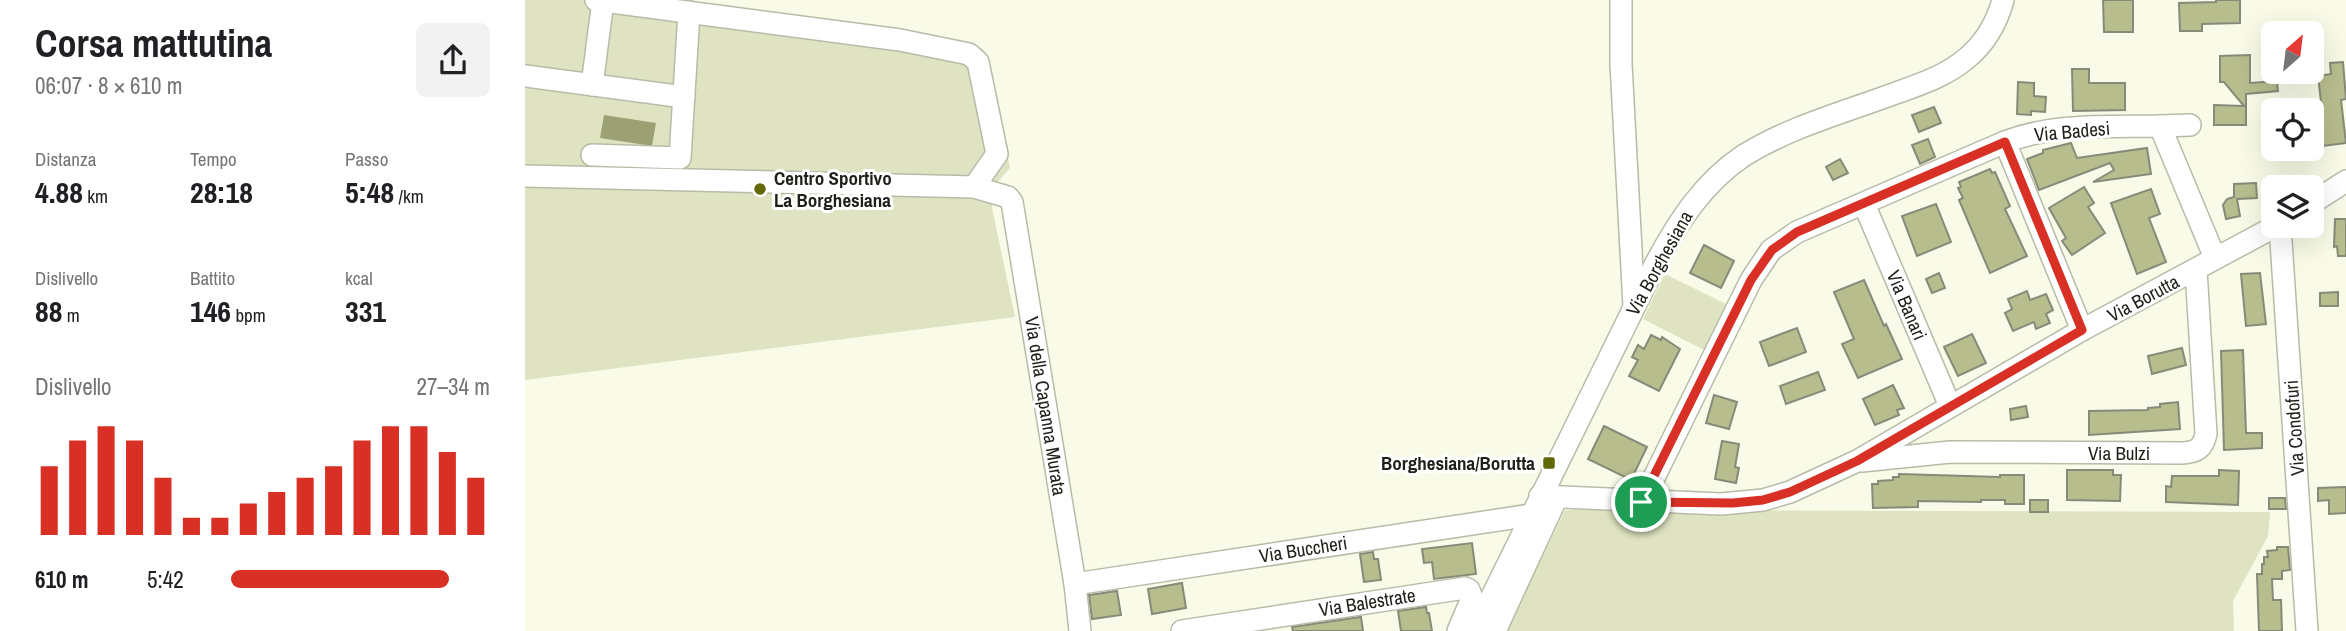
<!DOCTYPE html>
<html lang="it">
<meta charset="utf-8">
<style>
body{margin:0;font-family:"Archivo Narrow",sans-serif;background:#f2f2f2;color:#202124;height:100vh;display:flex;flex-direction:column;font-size:26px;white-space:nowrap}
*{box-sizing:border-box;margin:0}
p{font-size:23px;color:#757577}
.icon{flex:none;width:38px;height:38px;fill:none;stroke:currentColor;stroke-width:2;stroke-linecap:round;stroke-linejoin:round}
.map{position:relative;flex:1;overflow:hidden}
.side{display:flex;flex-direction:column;background:#fff;width:525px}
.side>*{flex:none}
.needle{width:46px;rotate:28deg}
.controls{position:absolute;left:1736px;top:21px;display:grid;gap:14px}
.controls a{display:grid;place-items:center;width:63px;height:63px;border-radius:10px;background:#fff;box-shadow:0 7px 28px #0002;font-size:35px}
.pin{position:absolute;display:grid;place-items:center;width:60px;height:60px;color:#fff;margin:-30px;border:4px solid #fff;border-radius:50%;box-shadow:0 2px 7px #0007}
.round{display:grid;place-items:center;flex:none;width:74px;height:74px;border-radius:10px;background:#f2f2f2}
.headline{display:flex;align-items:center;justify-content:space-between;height:119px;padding:0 35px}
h1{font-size:38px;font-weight:800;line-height:52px}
.figures{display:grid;grid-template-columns:repeat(3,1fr);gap:10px;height:119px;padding:7px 35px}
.figures div{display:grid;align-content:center}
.figures b{font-size:30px;font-weight:800}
.figures small{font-size:19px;font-weight:400}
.figures p{font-size:19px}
.chart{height:196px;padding:14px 35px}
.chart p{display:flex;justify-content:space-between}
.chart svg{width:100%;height:126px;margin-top:7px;stroke:#d93025;stroke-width:6}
ul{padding:0 35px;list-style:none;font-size:23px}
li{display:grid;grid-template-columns:112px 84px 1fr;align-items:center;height:52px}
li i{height:18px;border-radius:9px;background:#d93025}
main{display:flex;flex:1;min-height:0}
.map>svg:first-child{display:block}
.green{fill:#dfe3c1}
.water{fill:#9ca173}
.building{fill:#b8bd8e;stroke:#888a79;stroke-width:2}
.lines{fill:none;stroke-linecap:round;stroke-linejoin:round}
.minor-casing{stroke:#b8bba8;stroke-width:24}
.minor{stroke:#fff;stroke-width:21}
.route-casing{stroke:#fff;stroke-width:14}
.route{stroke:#d93025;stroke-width:9}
.poi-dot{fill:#636807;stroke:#fff;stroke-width:2.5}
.labels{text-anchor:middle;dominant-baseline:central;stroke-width:6;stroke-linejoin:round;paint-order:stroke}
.street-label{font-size:19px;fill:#1f2019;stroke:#fff}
.poi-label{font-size:19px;font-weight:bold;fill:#1f2019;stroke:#fff;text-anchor:start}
</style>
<main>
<section class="side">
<div class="headline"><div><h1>Corsa mattutina</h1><p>06:07 · 8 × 610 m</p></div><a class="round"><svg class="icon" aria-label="share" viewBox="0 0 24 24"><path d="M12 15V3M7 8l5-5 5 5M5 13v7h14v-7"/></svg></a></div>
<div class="figures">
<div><p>Distanza</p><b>4.88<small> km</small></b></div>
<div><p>Tempo</p><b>28:18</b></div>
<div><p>Passo</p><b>5:48<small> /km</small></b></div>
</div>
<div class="figures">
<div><p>Dislivello</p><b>88<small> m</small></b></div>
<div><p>Battito</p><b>146<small> bpm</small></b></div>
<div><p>kcal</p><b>331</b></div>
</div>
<div class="chart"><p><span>Dislivello</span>27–34 m</p>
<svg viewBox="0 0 160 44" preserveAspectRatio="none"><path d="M5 44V20M15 44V11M25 44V6M35 44V11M45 44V24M55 44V38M65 44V38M75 44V33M85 44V29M95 44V24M105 44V20M115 44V11M125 44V6M135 44V6M145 44V15M155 44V24"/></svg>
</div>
<ul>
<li><b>610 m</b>5:42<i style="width:84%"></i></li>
</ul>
</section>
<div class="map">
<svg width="1821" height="631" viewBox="0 0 1821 631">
<rect width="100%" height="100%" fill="#f9fbe8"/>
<g class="green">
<polygon points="0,0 135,0 458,49 485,168 470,185 467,208 490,317 0,380"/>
<polygon points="1140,274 1205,306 1183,352 1118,319"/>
<polygon points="1040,510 1745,512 1743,536 1708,601 1709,631 982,631"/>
</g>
<polygon class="water" points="79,115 131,123 127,146 75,138"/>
<g class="building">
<polygon points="1578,0 1608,0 1608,32 1579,32"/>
<polygon points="1691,0 1715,0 1715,23 1677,24 1677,31 1655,31 1654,3 1691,2"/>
<polygon points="1725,55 1725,83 1752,81 1753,91 1721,94 1721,125 1689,125 1689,105 1719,106 1699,82 1695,82 1695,56"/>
<polygon points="1818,62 1821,99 1816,100 1821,143 1790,147 1787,120 1798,119 1793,76 1806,74 1805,63"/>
<polygon points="1547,69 1564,69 1564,83 1600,83 1600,110 1548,111"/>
<polygon points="1493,82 1509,83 1509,96 1521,97 1520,112 1506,111 1506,115 1492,114"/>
<polygon points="1409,107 1416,123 1394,132 1387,115"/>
<polygon points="1403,139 1410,157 1395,164 1387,145"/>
<polygon points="1546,143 1552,158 1622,148 1626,174 1568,182 1589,170 1585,163 1514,190 1502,159 1518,153 1518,150"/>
<polygon points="1315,159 1323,173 1308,180 1301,167"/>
<polygon points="1465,169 1467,173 1470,172 1485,206 1480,209 1502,256 1465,273 1434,200 1438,198 1433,188 1436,187 1434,182"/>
<polygon points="1731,183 1732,198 1712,199 1715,216 1701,219 1698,205 1702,199 1709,197 1709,184"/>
<polygon points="1559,187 1569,203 1563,207 1580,233 1547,255 1537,241 1541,238 1524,208"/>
<polygon points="1626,189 1635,214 1624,218 1641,262 1612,274 1586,203"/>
<polygon points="1411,204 1426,242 1392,256 1377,216"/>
<polygon points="1810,219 1821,219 1821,256 1813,256 1812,246 1809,247"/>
<polygon points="1179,245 1209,261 1196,288 1165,273"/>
<polygon points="1414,273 1420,288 1407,293 1401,279"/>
<polygon points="1735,273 1741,324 1721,326 1716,274"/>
<polygon points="1339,280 1359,326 1361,324 1377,359 1333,378 1317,344 1329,339 1309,292"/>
<polygon points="1502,291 1505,300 1521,294 1528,310 1521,314 1525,323 1511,329 1509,322 1488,331 1480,313 1487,309 1483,299"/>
<polygon points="1813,292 1813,306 1795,306 1795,293"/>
<polygon points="1272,328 1281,352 1244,366 1235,342"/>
<polygon points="1447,334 1461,363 1433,376 1419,347"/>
<polygon points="1126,335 1136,340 1137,337 1155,349 1134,391 1104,376 1113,360 1107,357 1113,345 1119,349"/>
<polygon points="1657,348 1661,365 1627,374 1623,356"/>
<polygon points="1718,350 1721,433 1737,433 1737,448 1699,450 1696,351"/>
<polygon points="1293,372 1300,390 1261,404 1255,386"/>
<polygon points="1368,385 1379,408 1372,410 1374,415 1350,425 1338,399"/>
<polygon points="1189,395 1212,402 1204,429 1181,423"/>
<polygon points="1653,402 1655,429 1564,435 1564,411 1623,410 1623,408 1635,407 1635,404"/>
<polygon points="1501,406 1503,417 1486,420 1485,409"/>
<polygon points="1079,426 1122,447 1106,480 1063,459"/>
<polygon points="1197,441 1214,444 1210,467 1214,468 1211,483 1190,479"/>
<polygon points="1542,470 1588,470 1588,475 1596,475 1595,501 1542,500"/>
<polygon points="1694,470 1714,471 1713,505 1641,502 1641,486 1646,487 1647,476 1694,476"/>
<polygon points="1374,474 1475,477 1475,475 1499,475 1499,504 1480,504 1480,500 1456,500 1456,502 1393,501 1393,507 1348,508 1347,484 1353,484 1353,481 1368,480 1368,477 1374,477"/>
<polygon points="1821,487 1821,513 1804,514 1804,500 1793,501 1793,488"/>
<polygon points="1744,498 1760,498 1761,509 1744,509"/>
<rect x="1505" y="500" width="18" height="12"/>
<polygon points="947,543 951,574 909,579 907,562 899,563 897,549"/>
<polygon points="1752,547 1763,547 1765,570 1757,571 1757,579 1747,579 1748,600 1756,600 1757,631 1734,631 1732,574 1737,574 1737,564 1739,564 1739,557 1743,557 1742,551 1752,550"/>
<polygon points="848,552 849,559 853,559 856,580 839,582 835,554"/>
<polygon points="657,583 661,608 627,614 623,589"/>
<polygon points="592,591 596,615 567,619 564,595"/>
<polygon points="901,607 902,613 904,613 907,631 876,631 873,611"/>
<polygon points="836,617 838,631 768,631 767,627"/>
</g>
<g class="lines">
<g class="minor-casing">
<g id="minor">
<polyline points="1096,0 1096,64 1109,306"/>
<polyline points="0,76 159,97"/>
<polyline points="67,85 78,1"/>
<polyline points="1635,126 1665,125"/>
<polyline points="1480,142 1557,330"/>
<polyline points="67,155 155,158 164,12"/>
<polyline points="0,176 449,187 472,154 453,62 444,54 375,40 71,0"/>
<polyline points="449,187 483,197 487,202 550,584 555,631"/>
<polyline points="1787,203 1821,181"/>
<polyline points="1339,204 1425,406"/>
<polyline points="1755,226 1782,631"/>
<path d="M1337 461 1425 452 1658 453C1672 452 1678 448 1681 434L1671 270"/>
<polyline points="1015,496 1196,504 1238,500 1265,492 1332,461 1557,330 1751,226"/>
<path d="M1117 502 1226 280 1246 250 1272 232 1480 142C1529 123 1583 127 1635 126L1690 258"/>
<polyline points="550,584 1006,515"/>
<polyline points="657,631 940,588 944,590 947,598 933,631"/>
<path d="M950 631 1131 263C1153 222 1178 183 1218 156 1264 127 1320 112 1371 93 1396 84 1421 76 1442 58 1460 43 1472 22 1478 0"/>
<polyline points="970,631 1032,497"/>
</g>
</g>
<use href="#minor" class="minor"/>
</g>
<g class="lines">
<g class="route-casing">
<polygon id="route" points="1480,142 1557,330 1332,461 1265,492 1238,500 1208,503 1116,502 1226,280 1247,250 1272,232"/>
</g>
<use href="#route" class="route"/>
</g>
<g class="poi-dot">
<circle cx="235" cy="189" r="7"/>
<rect x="1017" y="456" width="14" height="14" rx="3.5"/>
</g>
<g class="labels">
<g class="street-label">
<text transform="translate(1547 131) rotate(-5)">Via Badesi</text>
<text transform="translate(1134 263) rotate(-61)">Via Borghesiana</text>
<text transform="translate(1618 298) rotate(-28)">Via Borutta</text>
<text transform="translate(1382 305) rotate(67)">Via Banari</text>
<text transform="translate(521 406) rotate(81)">Via della Capanna Murata</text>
<text transform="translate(1769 428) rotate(-94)">Via Condofuri</text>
<text x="1594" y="453">Via Bulzi</text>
<text transform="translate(778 549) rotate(-9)">Via Buccheri</text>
<text transform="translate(842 602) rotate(-9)">Via Balestrate</text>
</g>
<g class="poi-label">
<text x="249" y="178">Centro Sportivo<tspan x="249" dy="22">La Borghesiana</tspan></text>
<text x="1010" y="463" text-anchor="end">Borghesiana/Borutta</text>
</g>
</g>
</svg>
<div class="controls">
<a><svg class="needle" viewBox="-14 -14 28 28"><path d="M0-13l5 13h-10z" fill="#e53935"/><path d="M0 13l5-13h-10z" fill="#757577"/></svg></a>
<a><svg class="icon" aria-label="locate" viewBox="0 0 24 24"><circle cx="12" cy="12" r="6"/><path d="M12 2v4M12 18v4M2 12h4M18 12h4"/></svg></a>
<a><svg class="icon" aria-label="layers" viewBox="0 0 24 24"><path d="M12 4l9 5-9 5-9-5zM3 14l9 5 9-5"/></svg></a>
</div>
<div class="pin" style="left:1116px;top:502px;background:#1e9e55"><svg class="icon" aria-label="arrive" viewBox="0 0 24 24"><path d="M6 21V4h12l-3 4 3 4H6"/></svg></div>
</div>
</main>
